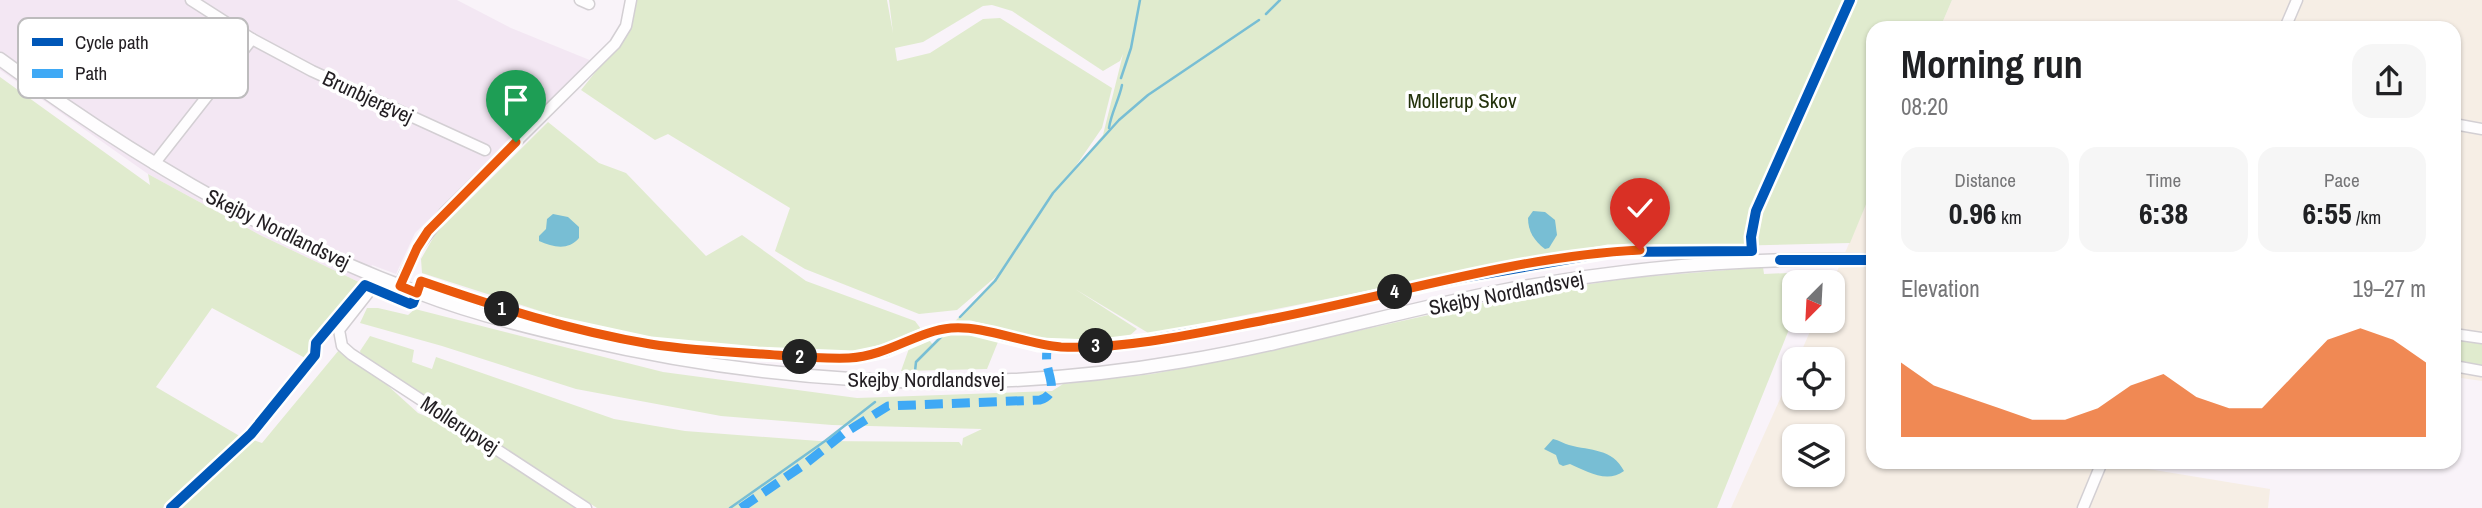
<!DOCTYPE html>
<meta charset="utf-8">
<style>
body{margin:0;font-family:"Archivo Narrow",sans-serif;background:#f6f6f6;color:#202124;height:100vh;display:flex;flex-direction:column;font-size:26px;white-space:nowrap}
*{box-sizing:border-box;margin:0}
p{font-size:23px;color:#757577}
.icon{flex:none;width:38px;height:38px;fill:none;stroke:currentColor;stroke-width:2;stroke-linecap:round;stroke-linejoin:round}
.map{position:relative;flex:1;overflow:hidden}
.side{position:absolute;left:1866px;top:21px;width:595px;height:448px;display:flex;flex-direction:column;background:#fff;border-radius:21px;box-shadow:0 2px 5px #0004}
.side>*{flex:none}
.needle{width:46px;rotate:204deg}
.buttons{position:absolute;left:1782px;top:270px;display:grid;gap:14px}
.buttons a{display:grid;place-items:center;width:63px;height:63px;border-radius:14px;background:#fff;box-shadow:0 2px 5px #0004;font-size:35px}
.pin{position:absolute;display:grid;place-items:center;width:60px;height:60px;color:#fff;margin:-72px -30px;border-radius:50% 50% 50% 0;rotate:-45deg;box-shadow:0 0 7px #0007}
.pin .icon{rotate:45deg}
.km{position:absolute;width:35px;height:35px;margin:-18px;border-radius:50%;background:#222;color:#fff;font-size:19px;line-height:35px;text-align:center}
.round{display:grid;place-items:center;flex:none;width:74px;height:74px;border-radius:21px;background:#f6f6f6}
.overview{display:flex;align-items:center;justify-content:space-between;height:119px;padding:0 35px}
h1{font-size:38px;font-weight:800;line-height:52px}
.stats{display:grid;grid-template-columns:repeat(3,1fr);gap:10px;height:119px;padding:7px 35px}
.stats div{display:grid;align-content:center;border-radius:18px;background:#f6f6f6;text-align:center}
.stats b{font-size:30px;font-weight:800}
.stats small{font-size:19px;font-weight:400}
.stats p{font-size:19px}
.chart{height:196px;padding:14px 35px}
.chart p{display:flex;justify-content:space-between}
.chart svg{width:100%;height:126px;margin-top:7px;fill:#ea580c;opacity:.7}
.map>svg:first-child{display:block}
.commercial{fill:#f6eee5;fill-rule:evenodd}
.industrial{fill:#f3e7f3}
.green{fill:#e0ebce;fill-rule:evenodd}
.water{fill:#78bed4}
.lines{fill:none;stroke-linecap:round;stroke-linejoin:round}
.stream{stroke:#78bed4;stroke-width:2.5}
.minor-casing{stroke:#d3cfd3;stroke-width:13}
.tertiary-casing{stroke:#d3cfd3;stroke-width:15}
.minor{stroke:#fefdfe;stroke-width:10}
.tertiary{stroke:#fefdfe;stroke-width:12}
.quiet{stroke:#3fa9f5;stroke-width:9;stroke-dasharray:18 9;stroke-linecap:butt}
.cycleway-casing{stroke:#fff;stroke-width:15}
.cycleway{stroke:#0057b8;stroke-width:10}
.route-casing{stroke:#fff;stroke-width:14}
.route{stroke:#ea580c;stroke-width:9}
.labels{text-anchor:middle;dominant-baseline:central;stroke-width:7;stroke-linejoin:round;paint-order:stroke}
.street-label{font-size:21px;fill:#221e22;stroke:#fff}
.park-label{font-size:21px;fill:#23320b;stroke:#fff}
.key{fill:#fff;stroke:#bdbcbd;stroke-width:2}
.key-label{font-size:19px;fill:#221e22}
</style>
<div class="map">
<svg width="2482" height="508" viewBox="0 0 2482 508">
<rect width="100%" height="100%" fill="#f9f3f9"/>
<g class="commercial">
<polygon points="1952,0 2482,0 2482,381 2454,377 2454,28 1940,28"/>
<path d="M1872 190V462H2124V465L2270 489 2268 508H1731L1794 368V397H1832V359H1798L1815 320H1832V283ZM1794 436H1832V474H1794Z"/>
</g>
<polygon class="industrial" points="0,0 457,0 511,28 592,61 415,233 396,274 372,265 361,283 260,235 148,174 0,70"/>
<g class="green">
<path d="M637 0H887L893 33 889 0H1952L1940 28H1872V190L1850 243 1604 249 1472 270 1150 334 1075 289 1137 329 1126 339 1076 342 1033 339 1002 332 987 369 901 371 912 340 876 354 837 357 703 347 574 322 422 273 421 259 436 233 548 122 599 163 626 173 706 256 742 235 806 281 915 321 933 345 999 274 957 310 919 314 805 269 775 251 790 208 668 134 655 140 581 90 630 29ZM992 5 1012 11 1103 71 1120 61 1123 54 1103 135 1073 170 1102 128 1112 88 1000 18 983 19 930 53 897 61 895 48 923 42 983 6Z"/>
<polygon points="0,77 150,185 148,174 260,235 361,283 307,359 212,308 156,387 243,438 163,508 0,508"/>
<polygon points="1763,267 1764,274 1811,272 1808,282 1794,282 1794,317 1717,508 597,508 361,354 360,351 370,336 414,350 412,362 432,369 436,357 614,419 685,431 819,441 959,442 962,446 963,438 982,429 832,425 721,416 576,389 442,346 360,323 367,308 378,308 408,315 415,309 663,372 857,398 1052,391 1063,384 1152,374 1227,360 1518,295 1630,278"/>
<polygon points="2454,337 2482,342 2482,367 2454,362"/>
<polygon points="339,350 355,363 386,384 418,413 457,429 576,508 180,508 253,440 262,443"/>
</g>
<g class="water">
<path d="M1533 211 1545 212 1555 220 1557 235 1549 248 1545 249C1534 241 1528 231 1528 218Z"/>
<path d="M553 214 568 217 579 227V238C568 251 553 247 539 241V236L546 229 547 219Z"/>
<path d="M1553 439C1559 440 1564 444 1569 445 1591 451 1612 448 1624 471 1607 484 1586 471 1570 464L1563 466 1559 464 1556 455 1544 449Z"/>
</g>
<g class="lines">
<g class="stream">
<polyline points="1266,14 1280,0"/>
<polyline points="1121,78 1131,48 1140,0"/>
<path d="M1109 128C1111 113 1119 100 1122 85"/>
<polyline points="960,317 995,281 1053,193 1119,120 1148,95 1259,20"/>
<polyline points="915,371 916,362 945,333"/>
<polyline points="730,508 825,441 875,402"/>
</g>
<g class="minor-casing">
<g id="minor">
<polyline points="191,0 252,39 312,71 485,150"/>
<polyline points="580,0 589,4"/>
<polyline points="2285,28 2297,0"/>
<polyline points="2454,124 2482,129"/>
<polyline points="154,164 252,39"/>
<polyline points="378,277 372,288 339,330 342,346 351,354 586,508"/>
<polyline points="399,286 417,248 445,212 615,44 626,26 631,0"/>
<polyline points="2454,334 2482,338"/>
<polyline points="2454,366 2482,371"/>
<polyline points="2083,508 2102,462"/>
</g>
</g>
<g class="tertiary-casing">
<path id="tertiary" d="M0 59C129 154 268 238 419 293 471 313 526 327 580 339 778 385 983 396 1184 361 1291 343 1395 312 1501 291 1623 268 1748 257 1872 260"/>
</g>
<use href="#minor" class="minor"/>
<use href="#tertiary" class="tertiary"/>
<path class="quiet" d="M741 508 805 464 843 434 888 406 1040 400C1059 394 1049 378 1047 364 1046 358 1047 351 1047 345"/>
<g class="cycleway-casing">
<g id="cycleway">
<polyline points="1780,260 1872,260"/>
<polyline points="171,508 251,434 315,355 316,343 365,285 410,304 413,303 421,281 491,306 554,323 651,344 757,354 853,358 887,351 929,333 950,328 970,328 1038,345 1093,347 1149,340 1266,320 1461,278 1609,252 1752,251 1751,237 1756,211 1850,0"/>
</g>
</g>
<use href="#cycleway" class="cycleway"/>
</g>
<g class="lines">
<g class="route-casing">
<path id="route" d="M516 142 428 231 417 248 400 286 417 293 421 281C496 307 572 331 650 344 687 350 725 352 762 354 791 356 820 359 849 358 888 356 917 331 951 328 983 325 1025 344 1061 347 1124 350 1203 332 1265 320 1387 297 1516 256 1640 250"/>
</g>
<use href="#route" class="route"/>
</g>
<g class="labels">
<g class="street-label">
<text transform="translate(368 97) rotate(25)">Brunbjergvej</text>
<text transform="translate(278 229) rotate(26)">Skejby Nordlandsvej</text>
<text transform="translate(1506 293) rotate(-11)">Skejby Nordlandsvej</text>
<text x="926" y="379">Skejby Nordlandsvej</text>
<text transform="translate(460 425) rotate(33)">Mollerupvej</text>
</g>
<g class="park-label">
<text x="1462" y="100">Mollerup Skov</text>
</g>
</g>
<rect x="18" y="18" width="230" height="80" rx="10" class="key"/>
<rect x="32" y="38" width="31" height="8" fill="#0057b8"/>
<rect x="32" y="69" width="31" height="9" fill="#3fa9f5"/>
<g class="key-label">
<text x="75" y="49">Cycle path</text>
<text x="75" y="80">Path</text>
</g>
</svg>
<div class="buttons">
<a><svg class="needle" viewBox="-14 -14 28 28"><path d="M0-13l5 13h-10z" fill="#e53935"/><path d="M0 13l5-13h-10z" fill="#757577"/></svg></a>
<a><svg class="icon" aria-label="locate" viewBox="0 0 24 24"><circle cx="12" cy="12" r="6"/><path d="M12 2v4M12 18v4M2 12h4M18 12h4"/></svg></a>
<a><svg class="icon" aria-label="layers" viewBox="0 0 24 24"><path d="M12 4l9 5-9 5-9-5zM3 14l9 5 9-5"/></svg></a>
</div>
<div class="pin" style="left:516px;top:142px;background:#1e9e55"><svg class="icon" aria-label="arrive" viewBox="0 0 24 24"><path d="M6 21V4h12l-3 4 3 4H6"/></svg></div>
<div class="pin" style="left:1640px;top:250px;background:#d93025"><svg class="icon" aria-label="check" viewBox="0 0 24 24"><path d="M5 12l5 5 9-10"/></svg></div>
<b class="km" style="left:502px;top:309px">1</b>
<b class="km" style="left:800px;top:357px">2</b>
<b class="km" style="left:1096px;top:346px">3</b>
<b class="km" style="left:1395px;top:292px">4</b>
<section class="side">
<div class="overview"><div><h1>Morning run</h1><p>08:20</p></div><a class="round"><svg class="icon" aria-label="share" viewBox="0 0 24 24"><path d="M12 15V3M7 8l5-5 5 5M5 13v7h14v-7"/></svg></a></div>
<div class="stats">
<div><p>Distance</p><b>0.96<small> km</small></b></div>
<div><p>Time</p><b>6:38</b></div>
<div><p>Pace</p><b>6:55<small> /km</small></b></div>
</div>
<div class="chart"><p><span>Elevation</span>19–27 m</p>
<svg viewBox="0 0 160 44" preserveAspectRatio="none"><path d="M0 44V18L10 26L20 30L30 34L40 38L50 38L60 34L70 26L80 22L90 30L100 34L110 34L120 22L130 10L140 6L150 10L160 18V44z"/></svg>
</div>
</section>
</div>
